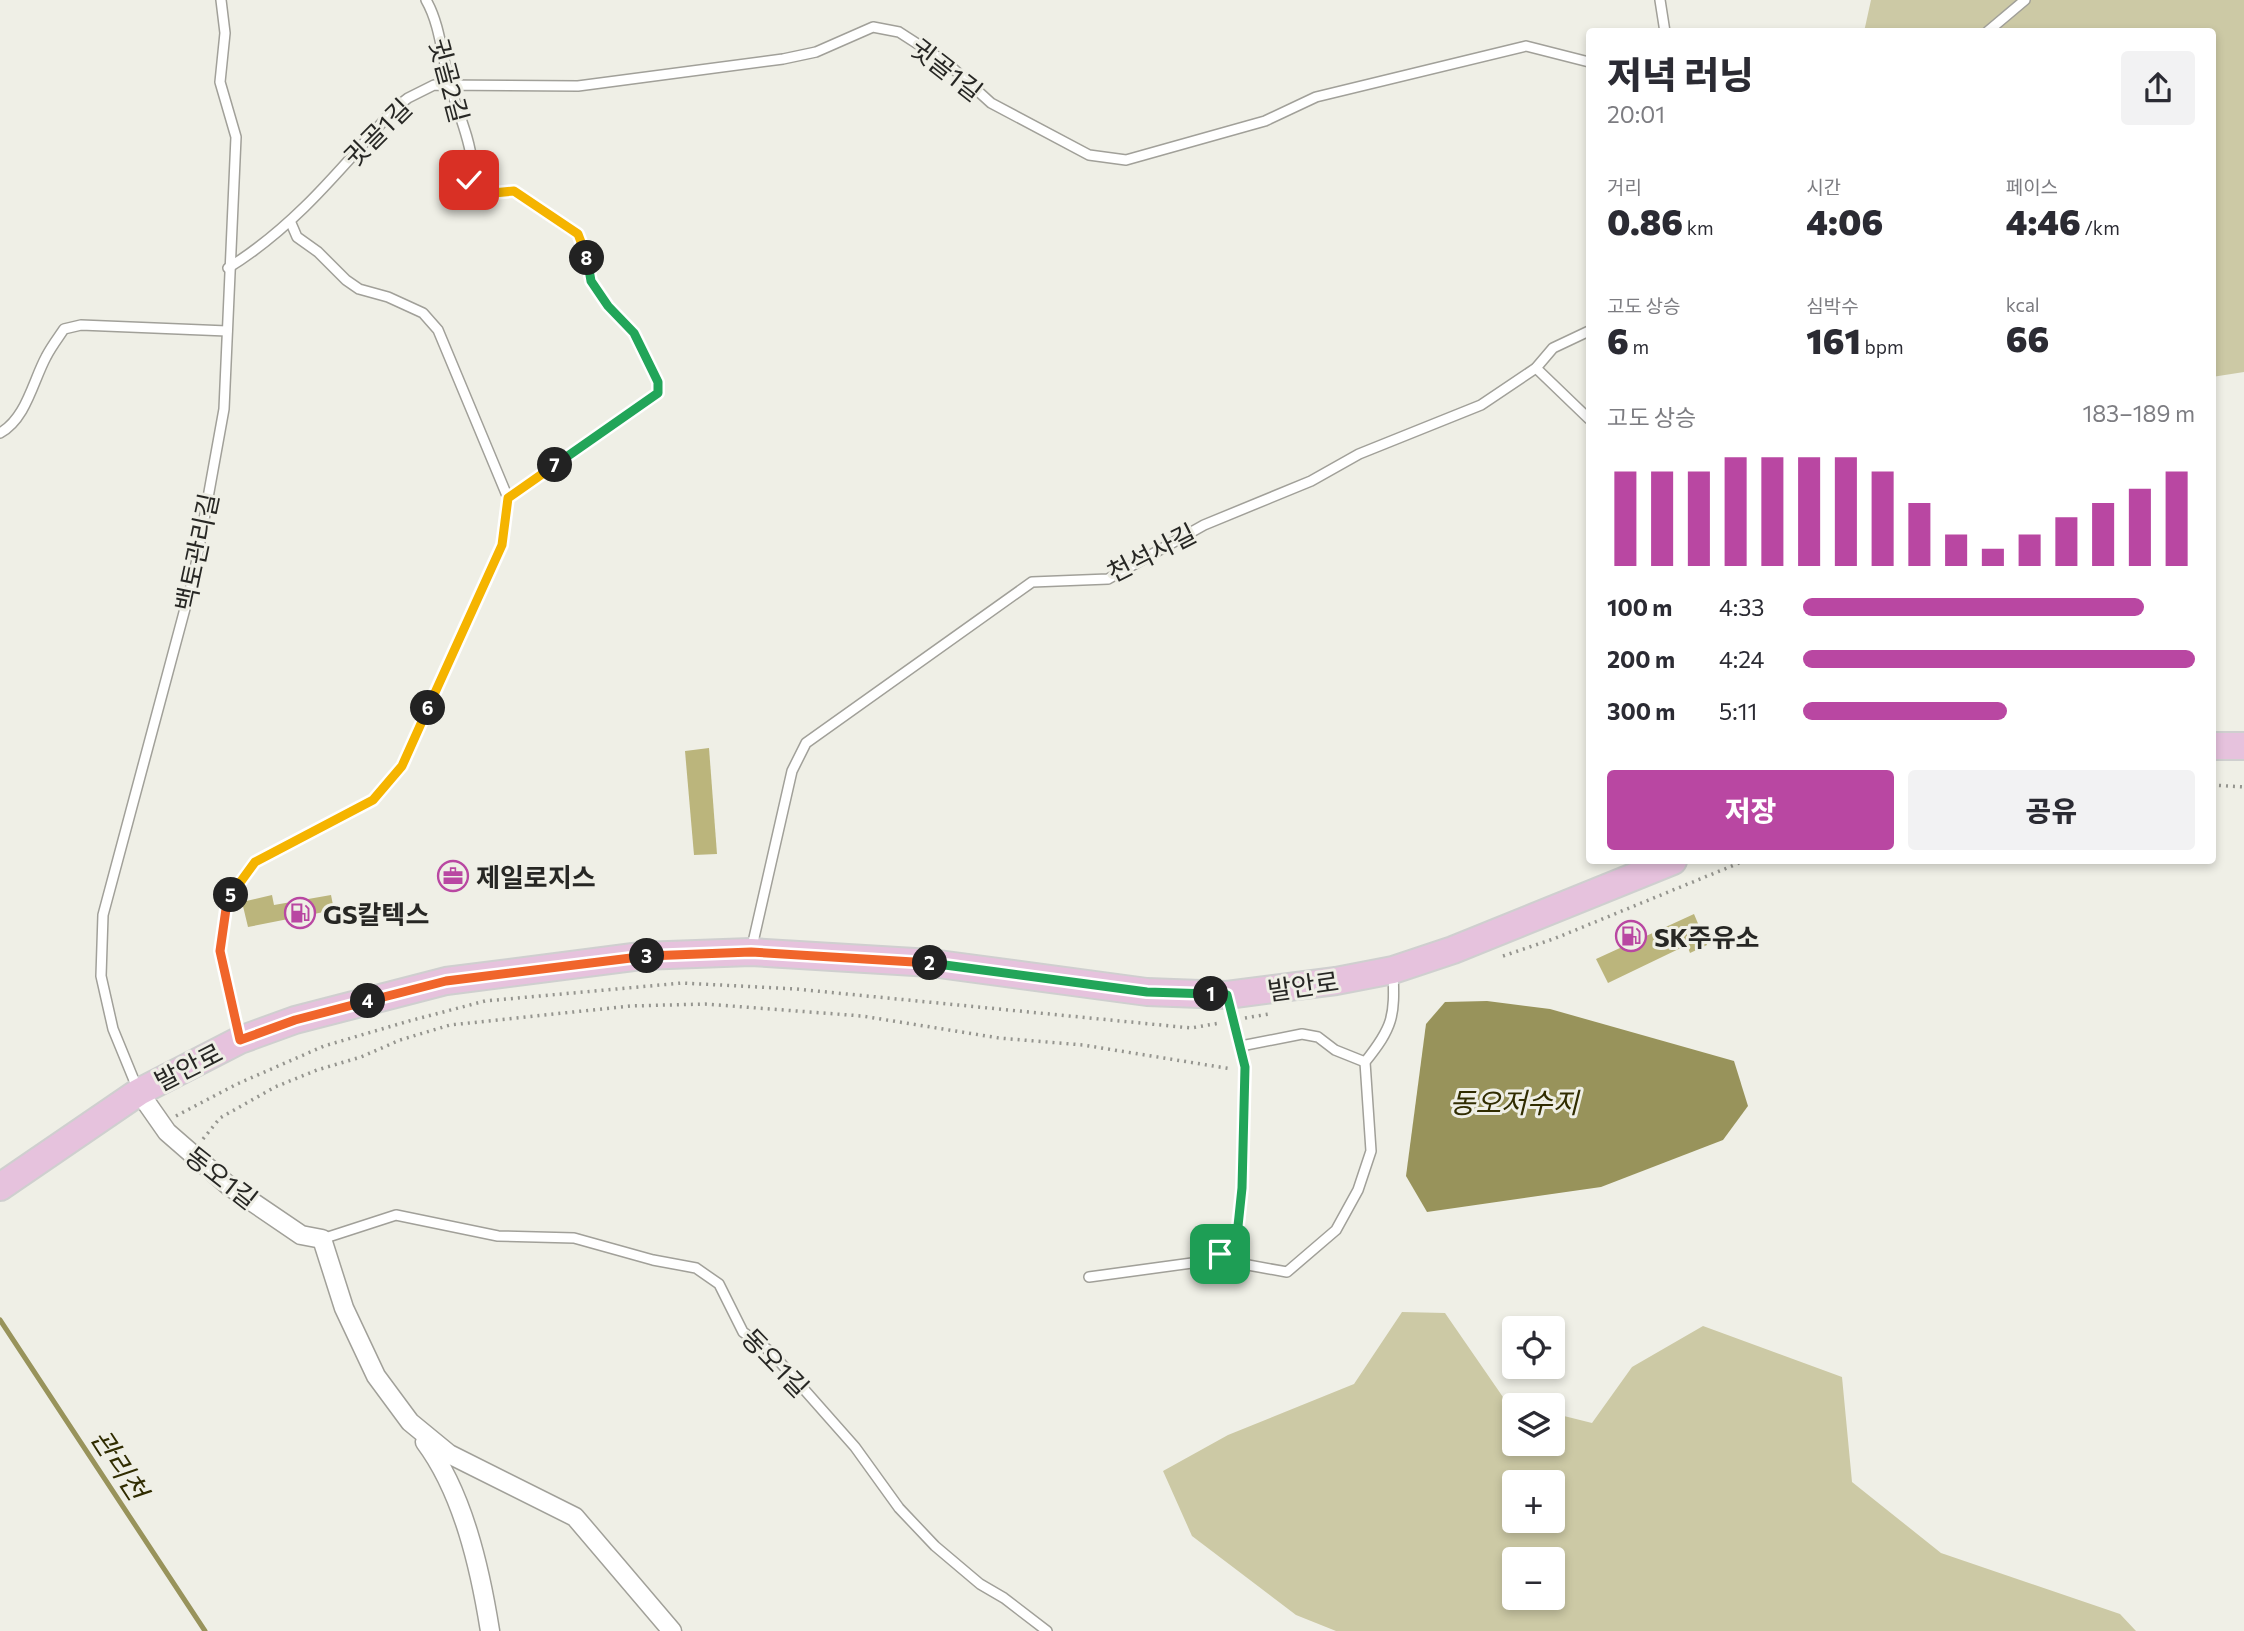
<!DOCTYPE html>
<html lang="ko">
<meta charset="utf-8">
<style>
body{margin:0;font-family:Commissioner,"Noto Sans KR",sans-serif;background:#f2f2f3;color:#2b2b33;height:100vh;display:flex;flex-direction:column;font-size:26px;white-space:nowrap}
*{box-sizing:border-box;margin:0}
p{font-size:23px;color:#7c7c81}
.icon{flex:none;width:38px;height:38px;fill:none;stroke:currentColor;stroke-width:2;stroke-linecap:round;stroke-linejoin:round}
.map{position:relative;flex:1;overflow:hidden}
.side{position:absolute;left:1586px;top:28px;width:630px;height:836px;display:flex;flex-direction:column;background:#fff;border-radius:7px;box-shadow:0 4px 10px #0003}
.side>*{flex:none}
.buttons{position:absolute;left:1502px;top:1316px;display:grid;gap:14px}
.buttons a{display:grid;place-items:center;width:63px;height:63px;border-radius:7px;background:#fff;box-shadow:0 4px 10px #0003;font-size:35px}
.pin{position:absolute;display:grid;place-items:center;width:60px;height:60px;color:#fff;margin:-30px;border-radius:14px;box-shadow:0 4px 10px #0006}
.km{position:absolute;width:35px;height:35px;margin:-18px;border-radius:50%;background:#222;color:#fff;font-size:19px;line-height:35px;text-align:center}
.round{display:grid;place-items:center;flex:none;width:74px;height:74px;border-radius:7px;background:#f2f2f3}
.headline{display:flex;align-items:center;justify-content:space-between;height:119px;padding:0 21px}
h1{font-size:38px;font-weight:800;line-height:52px}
.metrics{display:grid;grid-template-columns:repeat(3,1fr);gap:10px;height:119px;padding:7px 21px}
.metrics div{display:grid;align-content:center}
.metrics b{font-size:35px;font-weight:800}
.metrics small{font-size:19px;font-weight:400}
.metrics p{font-size:19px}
.chart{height:196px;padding:14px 21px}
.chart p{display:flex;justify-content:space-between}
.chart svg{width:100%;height:126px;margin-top:7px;stroke:#b947a2;stroke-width:6}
.cta{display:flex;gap:14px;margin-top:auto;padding:14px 21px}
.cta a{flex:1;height:80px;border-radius:7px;background:#b947a2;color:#fff;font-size:28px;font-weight:800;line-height:80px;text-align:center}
.cta a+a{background:#f2f2f3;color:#2b2b33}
ul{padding:0 21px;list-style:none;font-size:23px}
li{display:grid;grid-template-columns:112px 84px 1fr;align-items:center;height:52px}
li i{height:18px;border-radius:9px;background:#b947a2}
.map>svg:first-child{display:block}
.green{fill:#ccc9a5;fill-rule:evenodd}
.water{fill:#98935b}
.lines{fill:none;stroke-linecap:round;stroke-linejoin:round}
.stream{stroke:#98935b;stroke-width:5}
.building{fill:#bbb57c}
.service-casing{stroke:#a1a099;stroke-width:12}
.minor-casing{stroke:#a1a099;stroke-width:21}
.primary-casing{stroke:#cfcfcf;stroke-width:30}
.path{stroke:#95958f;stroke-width:3.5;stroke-dasharray:2 5;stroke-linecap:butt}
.service{stroke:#fff;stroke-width:9}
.minor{stroke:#fff;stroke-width:18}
.primary{stroke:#e6c2dd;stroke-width:26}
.split-1-casing{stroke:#fff;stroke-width:14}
.split-2-casing{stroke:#fff;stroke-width:14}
.split-3-casing{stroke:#fff;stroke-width:14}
.split-4-casing{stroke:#fff;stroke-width:14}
.split-5-casing{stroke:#fff;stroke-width:14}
.split-6-casing{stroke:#fff;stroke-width:14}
.split-7-casing{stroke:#fff;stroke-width:14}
.split-8-casing{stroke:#fff;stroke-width:14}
.split-9-casing{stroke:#fff;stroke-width:14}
.split-1{stroke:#22a559;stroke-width:9}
.split-2{stroke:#22a559;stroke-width:9}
.split-3{stroke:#f0652b;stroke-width:9}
.split-4{stroke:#f0652b;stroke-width:9}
.split-5{stroke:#f0652b;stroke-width:9}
.split-6{stroke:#f5b400;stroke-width:9}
.split-7{stroke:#f5b400;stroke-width:9}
.split-8{stroke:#22a559;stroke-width:9}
.split-9{stroke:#f5b400;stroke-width:9}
.labels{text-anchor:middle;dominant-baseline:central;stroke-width:6;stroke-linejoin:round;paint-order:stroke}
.street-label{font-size:26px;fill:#272724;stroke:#efefe6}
.poi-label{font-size:26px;font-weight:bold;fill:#272724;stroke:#efefe6;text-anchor:start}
.water-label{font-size:28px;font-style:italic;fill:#302c00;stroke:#efefe6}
</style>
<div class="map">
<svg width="2244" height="1631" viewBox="0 0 2244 1631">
<rect width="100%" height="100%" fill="#efefe6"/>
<g class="green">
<polygon points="1871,0 2244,0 2244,372 2212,377 2212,32 1864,32"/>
<path d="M1402 1312 1445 1313 1505 1400 1524 1405H1514V1444H1552V1413L1592 1423 1632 1367 1703 1326 1842 1377 1852 1482 1941 1553 2120 1614 2136 1631H1336L1296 1615 1192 1536 1163 1471 1228 1435 1354 1384ZM1514 1482H1552V1521H1514ZM1514 1559H1552V1598H1514Z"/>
</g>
<polygon class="water" points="1487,1001 1550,1009 1734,1061 1748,1106 1723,1140 1601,1187 1427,1212 1406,1176 1426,1024 1445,1002"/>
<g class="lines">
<polyline class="stream" points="0,1320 205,1631"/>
</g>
<g class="building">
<polygon points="709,748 717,854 694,855 685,751"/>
<polygon points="272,895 274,905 331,895 334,910 248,927 242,902"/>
<polygon points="1694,914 1707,945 1690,953 1687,945 1608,983 1596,959"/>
</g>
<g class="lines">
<g class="service-casing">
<g id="service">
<polyline points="1660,0 1665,32"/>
<polyline points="1987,32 2025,0"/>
<polyline points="291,223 297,237 318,252 346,280 359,289 388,297 423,313 438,330 508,498"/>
<path d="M228 268C296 226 342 167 395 108L408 98 434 85 578 86 783 59 816 52 873 27 899 32 947 63 991 103 1089 155 1126 160 1265 121 1316 97 1526 46 1589 62"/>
<polyline points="1536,368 1589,419"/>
<path d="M0 433C26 419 33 381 46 357 51 347 58 338 64 329L81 325 227 331"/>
<polyline points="751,951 792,771 806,743 1032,582 1108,579 1204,525 1311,481 1359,454 1481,405 1536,368 1553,348 1589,331"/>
<path d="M239 1038 220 951 227 902 255 862 373 800 402 766 502 545 508 498 658 393V381L634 333 608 306 591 281 585 248 577 234 514 191 473 195C469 180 473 176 472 163 470 139 458 112 451 89 442 60 441 26 426 0"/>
<polyline points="1241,1046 1302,1034 1318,1037 1335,1050 1365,1062"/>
<polyline points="138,1090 113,1029 101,976 103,915 194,575 224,409 236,137 220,82 225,33 221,0"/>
<polyline points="322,1239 396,1215 498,1236 574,1238 653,1260 696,1268 719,1284 743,1332 771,1352 855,1447 899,1508 935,1546 980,1584 1004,1598 1047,1631"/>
<path d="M1220 1254 1248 1265 1287 1272 1336 1230 1358 1190 1371 1151 1365 1062C1393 1027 1395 1017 1393 972"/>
<polyline points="1089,1277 1214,1260 1238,1226 1242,1188 1245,1067 1227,996"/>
</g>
</g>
<g class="minor-casing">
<g id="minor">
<polyline points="139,1092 167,1132 229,1186 301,1235 322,1239 344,1308 376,1376 410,1422 449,1454 575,1517 672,1631"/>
<path d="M425 1442C463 1493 480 1568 490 1631"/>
</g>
</g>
<g class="primary-casing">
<g id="primary">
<polyline points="2212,746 2244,746"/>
<polyline points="0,1187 139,1092 240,1040 295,1020 446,981 641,956 751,952 931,963 1147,992 1227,995 1336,981 1393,970 1453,950 1673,861"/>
</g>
</g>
<g class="path">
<polyline points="2212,785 2244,787"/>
<polyline points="1503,956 1556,938 1744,861"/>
<polyline points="1245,1018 1269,1014"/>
<polyline points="176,1116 237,1084 324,1046 409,1021 485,1001 682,983 796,989 1191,1028 1220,1023"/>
<polyline points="203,1139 220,1118 275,1087 317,1070 361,1057 400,1040 450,1025 630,1006 705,1004 862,1016 999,1038 1083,1045 1232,1069"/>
</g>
<use href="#service" class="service"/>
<use href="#minor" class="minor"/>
<use href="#primary" class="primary"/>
</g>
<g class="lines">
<g class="split-1-casing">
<polyline id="split-1" points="1211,994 1227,995 1245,1067 1242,1188 1238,1226 1220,1254"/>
</g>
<g class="split-2-casing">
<polyline id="split-2" points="930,963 1147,992 1211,994"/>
</g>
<g class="split-3-casing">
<polyline id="split-3" points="647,956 751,952 930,963"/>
</g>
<g class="split-4-casing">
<polyline id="split-4" points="368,1001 446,981 647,956"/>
</g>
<g class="split-5-casing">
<polyline id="split-5" points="231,895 227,902 220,951 240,1040 295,1020 368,1001"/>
</g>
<g class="split-6-casing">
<polyline id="split-6" points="231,895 255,862 373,800 402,766 428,708"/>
</g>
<g class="split-7-casing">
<polyline id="split-7" points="428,708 502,545 508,498 555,465"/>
</g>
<g class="split-8-casing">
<polyline id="split-8" points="555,465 658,393 658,382 634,333 608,306 591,281 587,258"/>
</g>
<g class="split-9-casing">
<polyline id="split-9" points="469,180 473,195 514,191 578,234 587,258"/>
</g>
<use href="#split-1" class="split-1"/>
<use href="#split-2" class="split-2"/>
<use href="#split-3" class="split-3"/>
<use href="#split-4" class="split-4"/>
<use href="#split-5" class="split-5"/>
<use href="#split-6" class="split-6"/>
<use href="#split-7" class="split-7"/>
<use href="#split-8" class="split-8"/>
<use href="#split-9" class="split-9"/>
</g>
<defs>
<g id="office-ring" transform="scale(1.575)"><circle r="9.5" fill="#efefe6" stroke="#b947a2" stroke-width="1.5"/><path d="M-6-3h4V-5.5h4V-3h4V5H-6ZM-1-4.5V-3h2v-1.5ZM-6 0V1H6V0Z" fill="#b947a2"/></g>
<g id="fuel-ring" transform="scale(1.575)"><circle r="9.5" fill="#efefe6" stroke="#b947a2" stroke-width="1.5"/><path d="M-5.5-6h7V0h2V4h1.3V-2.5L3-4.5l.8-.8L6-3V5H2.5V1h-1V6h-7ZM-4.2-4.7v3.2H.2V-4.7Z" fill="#b947a2"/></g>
</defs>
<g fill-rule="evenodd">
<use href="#office-ring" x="453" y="876"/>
<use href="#fuel-ring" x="300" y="913"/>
<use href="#fuel-ring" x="1631" y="936"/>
</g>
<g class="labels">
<g class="street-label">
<text transform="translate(947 69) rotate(38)">귓골1길</text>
<text transform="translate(450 80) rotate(75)">귓골2길</text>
<text transform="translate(377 132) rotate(-45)">귓골1길</text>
<text transform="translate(196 552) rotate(-78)">백토관리길</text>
<text transform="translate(1151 552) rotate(-27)">천석사길</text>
<text transform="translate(1303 985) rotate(-8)">발안로</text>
<text transform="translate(188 1066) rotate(-27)">발안로</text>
<text transform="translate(222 1177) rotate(38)">동오1길</text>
<text transform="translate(776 1362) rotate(46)">동오1길</text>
</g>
<g class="poi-label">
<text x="476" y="876">제일로지스</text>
<text x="323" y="913">GS칼텍스</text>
<text x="1654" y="936">SK주유소</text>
</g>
<g class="water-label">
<text x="1514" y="1102">동오저수지</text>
<text transform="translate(120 1464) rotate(57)">관리천</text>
</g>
</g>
</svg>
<div class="buttons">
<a><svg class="icon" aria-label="locate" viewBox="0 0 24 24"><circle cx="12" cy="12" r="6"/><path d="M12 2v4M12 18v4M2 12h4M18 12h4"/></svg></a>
<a><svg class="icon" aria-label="layers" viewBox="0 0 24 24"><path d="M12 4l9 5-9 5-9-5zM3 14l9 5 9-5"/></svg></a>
<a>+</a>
<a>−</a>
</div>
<div class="pin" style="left:1220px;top:1254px;background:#1e9e55"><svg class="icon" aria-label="arrive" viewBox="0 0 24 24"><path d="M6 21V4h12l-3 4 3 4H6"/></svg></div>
<div class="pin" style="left:469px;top:180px;background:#d93025"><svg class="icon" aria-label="check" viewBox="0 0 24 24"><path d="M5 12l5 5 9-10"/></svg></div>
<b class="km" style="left:1211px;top:994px">1</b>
<b class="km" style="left:930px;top:963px">2</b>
<b class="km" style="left:647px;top:956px">3</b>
<b class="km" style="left:368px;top:1001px">4</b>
<b class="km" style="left:231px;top:895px">5</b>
<b class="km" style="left:428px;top:708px">6</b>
<b class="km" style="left:555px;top:465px">7</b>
<b class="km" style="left:587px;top:258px">8</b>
<section class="side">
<div class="headline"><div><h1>저녁 러닝</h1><p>20:01</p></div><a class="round"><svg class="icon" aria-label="share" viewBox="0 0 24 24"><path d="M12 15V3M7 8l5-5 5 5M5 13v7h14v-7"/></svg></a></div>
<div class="metrics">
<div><p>거리</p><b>0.86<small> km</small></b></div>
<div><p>시간</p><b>4:06</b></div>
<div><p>페이스</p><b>4:46<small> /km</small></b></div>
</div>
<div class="metrics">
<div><p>고도 상승</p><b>6<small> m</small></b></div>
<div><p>심박수</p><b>161<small> bpm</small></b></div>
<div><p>kcal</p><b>66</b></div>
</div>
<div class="chart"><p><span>고도 상승</span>183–189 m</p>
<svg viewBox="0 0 160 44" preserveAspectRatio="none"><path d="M5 44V11M15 44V11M25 44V11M35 44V6M45 44V6M55 44V6M65 44V6M75 44V11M85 44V22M95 44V33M105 44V38M115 44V33M125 44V27M135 44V22M145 44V17M155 44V11"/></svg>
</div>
<ul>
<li><b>100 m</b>4:33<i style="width:87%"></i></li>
<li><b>200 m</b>4:24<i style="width:100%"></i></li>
<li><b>300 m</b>5:11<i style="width:52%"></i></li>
</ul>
<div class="cta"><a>저장</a><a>공유</a></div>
</section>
</div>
